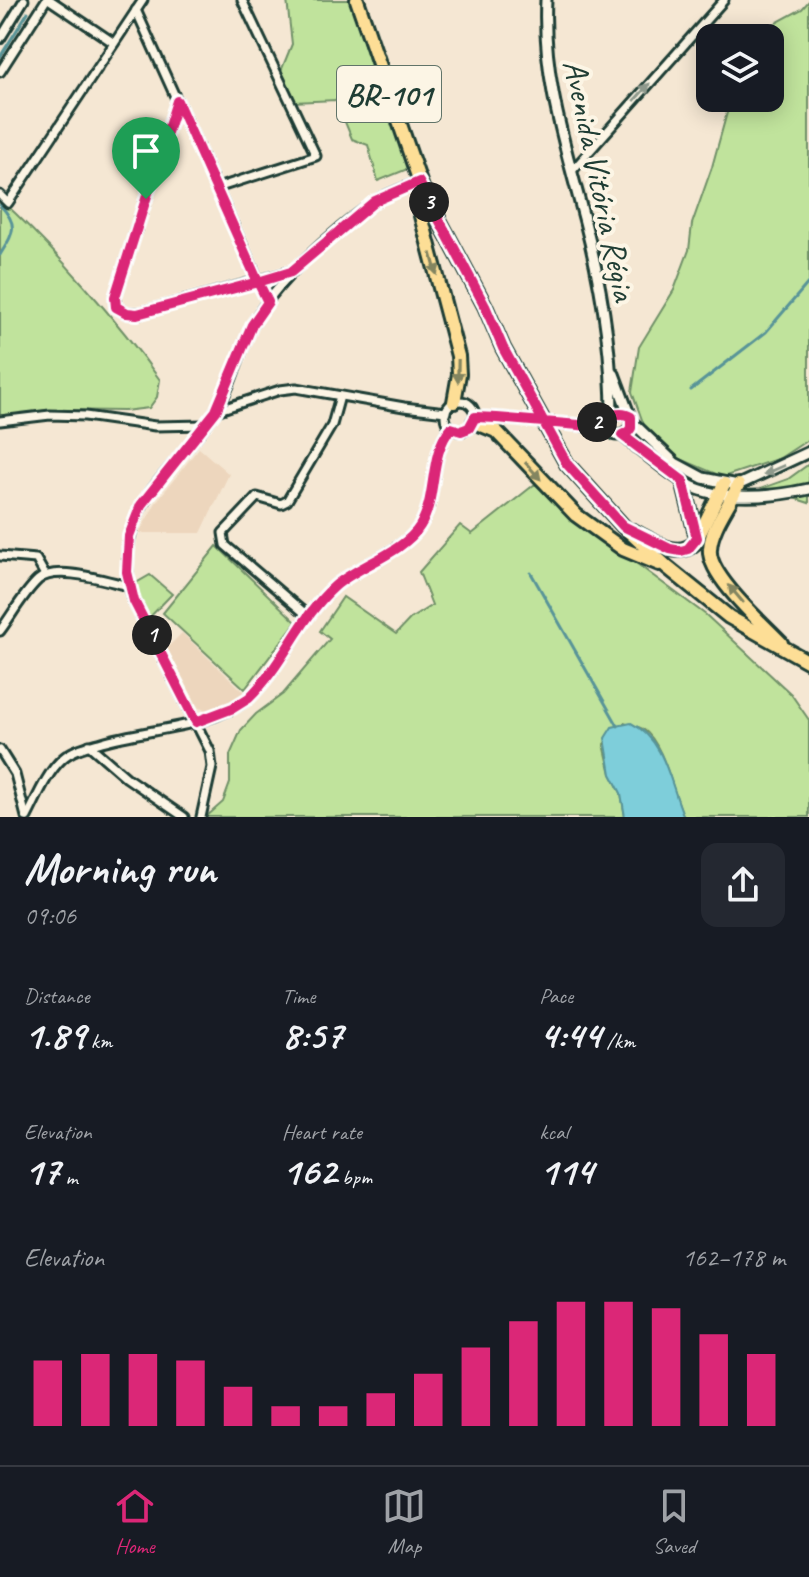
<!DOCTYPE html>
<meta charset="utf-8">
<style>
body{margin:0;font-family:Caveat,sans-serif;background:#242831;color:#f1f3f6;height:100vh;display:flex;flex-direction:column;font-size:30px;white-space:nowrap}
*{box-sizing:border-box;margin:0}
p{font-size:26px;color:#9ea1a6}
.icon{flex:none;width:44px;height:44px;fill:none;stroke:currentColor;stroke-width:2;stroke-linecap:round;stroke-linejoin:round}
.map{position:relative;height:817px;overflow:hidden}
.panel{display:flex;flex-direction:column;background:#171b24;flex:1}
.panel>*{flex:none}
.buttons{position:absolute;left:696px;top:24px;display:grid;gap:16px}
.buttons a{display:grid;place-items:center;width:88px;height:88px;border-radius:16px;background:#171b24;box-shadow:0 4px 20px #0003;font-size:40px}
.pin{position:absolute;display:grid;place-items:center;width:68px;height:68px;color:#fff;margin:-82px -34px;border-radius:50% 50% 50% 0;rotate:-45deg;box-shadow:0 0 8px #0007}
.pin .icon{rotate:45deg}
.km{position:absolute;width:40px;height:40px;margin:-20px;border-radius:50%;background:#222;color:#fff;font-size:22px;line-height:40px;text-align:center}
.round{display:grid;place-items:center;flex:none;width:84px;height:84px;border-radius:16px;background:#242831}
.overview{display:flex;align-items:center;justify-content:space-between;height:136px;padding:0 24px}
h1{font-size:44px;font-weight:700;line-height:60px}
.figures{display:grid;grid-template-columns:repeat(3,1fr);gap:12px;height:136px;padding:8px 24px}
.figures div{display:grid;align-content:center}
.figures b{font-size:40px;font-weight:700}
.figures small{font-size:22px;font-weight:400}
.figures p{font-size:22px}
.chart{height:224px;padding:16px 24px}
.chart p{display:flex;justify-content:space-between}
.chart svg{width:100%;height:144px;margin-top:8px;stroke:#db2777;stroke-width:6}
.menu{display:flex;justify-content:space-around;align-items:center;height:112px;border-top:2px solid #363941;background:#171b24;font-size:22px;color:#9ea1a6}
.menu a{display:grid;justify-items:center;gap:4px}
.menu .selected{color:#db2777}
.map>svg:first-child{display:block}
.built{fill:#edd6bd}
.green{fill:#c0e39c;stroke:#709068;stroke-width:2}
.water{fill:#7eceda;stroke:#589498;stroke-width:2}
.lines{fill:none;stroke-linecap:round;stroke-linejoin:round}
.stream{stroke:#589498;stroke-width:3}
.minor-casing{stroke:#1f3d34;stroke-width:13}
.tertiary-casing{stroke:#1f3d34;stroke-width:15}
.primary-casing{stroke:#1f3d34;stroke-width:18}
.minor{stroke:#fcf5e5;stroke-width:7}
.tertiary{stroke:#fcf5e5;stroke-width:9}
.primary{stroke:#fdde96;stroke-width:12}
.minor-bridge-casing{stroke:#1f3d34;stroke-width:13;stroke-linecap:butt}
.minor-bridge{stroke:#fcf5e5;stroke-width:7}
.oneway{fill:#8e998c}
.oneway2{fill:#838560}
.route-casing{stroke:#fff;stroke-width:16}
.route{stroke:#db2777;stroke-width:10}
.labels{text-anchor:middle;dominant-baseline:central;stroke-width:8;stroke-linejoin:round;paint-order:stroke}
.shield{fill:#fcf5e5;stroke:#617469;stroke-width:2}
.shield-label{font-size:32px;font-weight:bold;fill:#1f3d34}
.street-label{font-size:34px;fill:#1f3d34;stroke:#fcf5e5}
</style>
<div class="map">
<svg width="809" height="817" viewBox="0 0 809 817">
<rect width="100%" height="100%" fill="#f5e7d3"/>
<filter id="ink" filterUnits="userSpaceOnUse"><feTurbulence type="fractalNoise" baseFrequency=".0125" numOctaves="2"/><feDisplacementMap in="SourceGraphic" scale="16" xChannelSelector="R" yChannelSelector="G"/><feConvolveMatrix kernelMatrix="1 2 1 2 8 2 1 2 1" color-interpolation-filters="sRGB"/></filter>
<g filter="url(#ink)">
<g class="built">
<polygon points="199,448 229,474 201,533 139,533 157,501"/>
<polygon points="182,633 244,692 238,699 216,711 199,708 167,648"/>
</g>
<g class="green">
<polygon points="287,0 350,0 371,66 410,168 378,181 368,145 352,139 336,100 293,102 281,71 292,44"/>
<polygon points="809,1 809,439 780,458 723,477 671,455 645,428 632,392 639,347 674,290 689,250 692,224 712,167 731,98 770,98 770,38 748,38 802,9"/>
<path d="M0 199C54 248 118 321 160 380L157 397 149 408 124 411 49 410 0 416Z"/>
<polygon points="809,464 809,503 763,488 788,479"/>
<path d="M535 484 582 523 706 615 791 694 809 720V817H684C673 794 664 743 643 729 638 726 629 725 624 723L604 744 611 774 621 793 625 817H206L223 802 230 783V755L241 730 256 714 283 694 330 639 320 631 343 597 396 634 410 619 432 605 419 572 460 525 472 534Z"/>
<polygon points="217,546 296,622 245,689 163,613"/>
<polygon points="150,575 172,594 147,620 131,586"/>
</g>
<path class="water" d="M631 723C666 740 670 785 684 817H625L621 793 611 774 605 738 612 727Z"/>
<g class="lines">
<g class="stream">
<polyline points="0,57 28,12"/>
<path d="M0 205C20 226 13 233 0 255"/>
<polyline points="691,390 766,332 809,282"/>
<polyline points="531,573 618,726"/>
</g>
<g class="minor-casing">
<g id="minor">
<polyline points="50,0 114,43"/>
<polyline points="136,10 268,302"/>
<polyline points="0,39 24,0"/>
<polyline points="0,72 46,0"/>
<polyline points="177,101 115,297 116,307 127,313 140,313 289,272"/>
<polyline points="572,171 724,0"/>
<polyline points="217,188 316,156 242,0"/>
<polyline points="0,195 8,203 143,0"/>
<circle cx="460" cy="416" r="15"/>
<polyline points="216,411 280,390 296,388 404,407 446,412"/>
<polyline points="475,417 497,418"/>
<polyline points="0,421 50,415 85,416 155,426 205,425"/>
<polyline points="579,425 610,433"/>
<polyline points="0,556 36,559 45,575"/>
<polyline points="308,616 225,545 223,533 257,497 281,504 287,501 332,425 340,396"/>
<path d="M0 631C12 615 23 594 38 580 56 564 106 581 129 586"/>
<polyline points="89,745 127,778 184,817"/>
<polyline points="0,750 15,774 26,817"/>
<path d="M27 817C37 798 46 774 62 759 73 749 88 746 102 742 150 728 208 729 249 698 283 665 300 617 335 586 358 566 404 551 420 526 438 497 428 455 451 428"/>
<path d="M201 817 212 767 210 751 134 601 129 586C117 500 173 475 215 412 232 388 238 355 251 328 272 284 334 230 374 202 388 193 404 188 419 182"/>
</g>
</g>
<g class="tertiary-casing">
<g id="tertiary">
<path d="M546 0C542 77 566 148 585 222 601 284 612 351 612 415"/>
<polyline points="614,374 632,422 675,463 703,478 738,485 809,452"/>
<polyline points="631,417 622,412 608,418 608,429 616,435 622,435 631,428 632,422"/>
<path d="M622 435C643 451 664 471 687 484 719 502 774 497 809 489"/>
</g>
</g>
<g class="primary-casing">
<g id="primary">
<polyline points="357,0 422,188 485,306 503,348 567,464 623,526 667,567 729,617 809,662"/>
<polyline points="422,188 420,212 458,356 459,374 454,402"/>
<polyline points="474,422 496,431 576,515 623,549 659,564"/>
<polyline points="683,481 697,538"/>
<path d="M738 485C730 505 711 527 710 549 707 575 763 624 781 643"/>
<path d="M633 531C653 541 676 560 695 543L724 484"/>
</g>
</g>
<use href="#minor" class="minor"/>
<use href="#tertiary" class="tertiary"/>
<use href="#primary" class="primary"/>
<g class="minor-bridge-casing">
<polyline id="minor-bridge" points="497,418 579,425"/>
</g>
<use href="#minor-bridge" class="minor-bridge"/>
</g>
<defs><path id="oneway-solid" d="M-6-.8H1V-3.2L6.5 0L1 3.2V.8H-6Z" transform="scale(2)"/></defs>
<g class="oneway">
<use href="#oneway-solid" transform="translate(642 92) rotate(-48)"/>
<use href="#oneway-solid" transform="translate(774 470) rotate(156)"/>
</g>
<g class="oneway2">
<use href="#oneway-solid" transform="translate(434 264) rotate(75)"/>
<use href="#oneway-solid" transform="translate(458 371) rotate(91)"/>
<use href="#oneway-solid" transform="translate(533 471) rotate(48)"/>
<use href="#oneway-solid" transform="translate(736 594) rotate(-130)"/>
</g>
</g>
<g class="lines" filter="url(#ink)">
<g class="route-casing">
<path id="route" d="M146 199 115 297 116 307 127 313 137 314 258 282 268 302 252 325 216 411 141 505 129 536 127 572 134 601 196 722 233 708 249 698C283 665 300 617 335 586 358 566 404 552 420 526 438 497 428 455 451 428L461 431 469 428 475 417 497 418 579 425C599 428 614 406 631 417V428L628 432 622 435 683 481 697 538 688 549 681 551 670 549 623 526 567 464 503 348 485 306 419 182 375 201 291 272 258 282 177 101 146 199"/>
</g>
<use href="#route" class="route"/>
</g>
<g class="labels">
<rect class="shield" x="337" y="66" width="104" height="56" rx="6"/>
<g class="shield-label">
<text x="389" y="94">BR-101</text>
</g>
<g class="street-label">
<text transform="translate(600 180) rotate(78)">Avenida Vitória Régia</text>
</g>
</g>
</svg>
<div class="buttons">
<a><svg class="icon" aria-label="layers" viewBox="0 0 24 24"><path d="M12 4l9 5-9 5-9-5zM3 14l9 5 9-5"/></svg></a>
</div>
<div class="pin" style="left:146px;top:199px;background:#1e9e55"><svg class="icon" aria-label="arrive" viewBox="0 0 24 24"><path d="M6 21V4h12l-3 4 3 4H6"/></svg></div>
<b class="km" style="left:152px;top:635px">1</b>
<b class="km" style="left:597px;top:422px">2</b>
<b class="km" style="left:429px;top:202px">3</b>
</div>
<section class="panel">
<div class="overview"><div><h1>Morning run</h1><p>09:06</p></div><a class="round"><svg class="icon" aria-label="share" viewBox="0 0 24 24"><path d="M12 15V3M7 8l5-5 5 5M5 13v7h14v-7"/></svg></a></div>
<div class="figures">
<div><p>Distance</p><b>1.89<small> km</small></b></div>
<div><p>Time</p><b>8:57</b></div>
<div><p>Pace</p><b>4:44<small> /km</small></b></div>
</div>
<div class="figures">
<div><p>Elevation</p><b>17<small> m</small></b></div>
<div><p>Heart rate</p><b>162<small> bpm</small></b></div>
<div><p>kcal</p><b>114</b></div>
</div>
<div class="chart"><p><span>Elevation</span>162–178 m</p>
<svg viewBox="0 0 160 44" preserveAspectRatio="none"><path d="M5 44V24M15 44V22M25 44V22M35 44V24M45 44V32M55 44V38M65 44V38M75 44V34M85 44V28M95 44V20M105 44V12M115 44V6M125 44V6M135 44V8M145 44V16M155 44V22"/></svg>
</div>
</section>
<nav class="menu">
<a class="selected"><svg class="icon" aria-label="home" viewBox="0 0 24 24"><path d="M3 11l9-7 9 7M6 9v11h12V9"/></svg>Home</a>
<a><svg class="icon" aria-label="map" viewBox="0 0 24 24"><path d="M3 6l6-2 6 2 6-2v14l-6 2-6-2-6 2zM9 4v14M15 6v14"/></svg>Map</a>
<a><svg class="icon" aria-label="saved" viewBox="0 0 24 24"><path d="M7 4h10v16l-5-4-5 4z"/></svg>Saved</a>
</nav>
